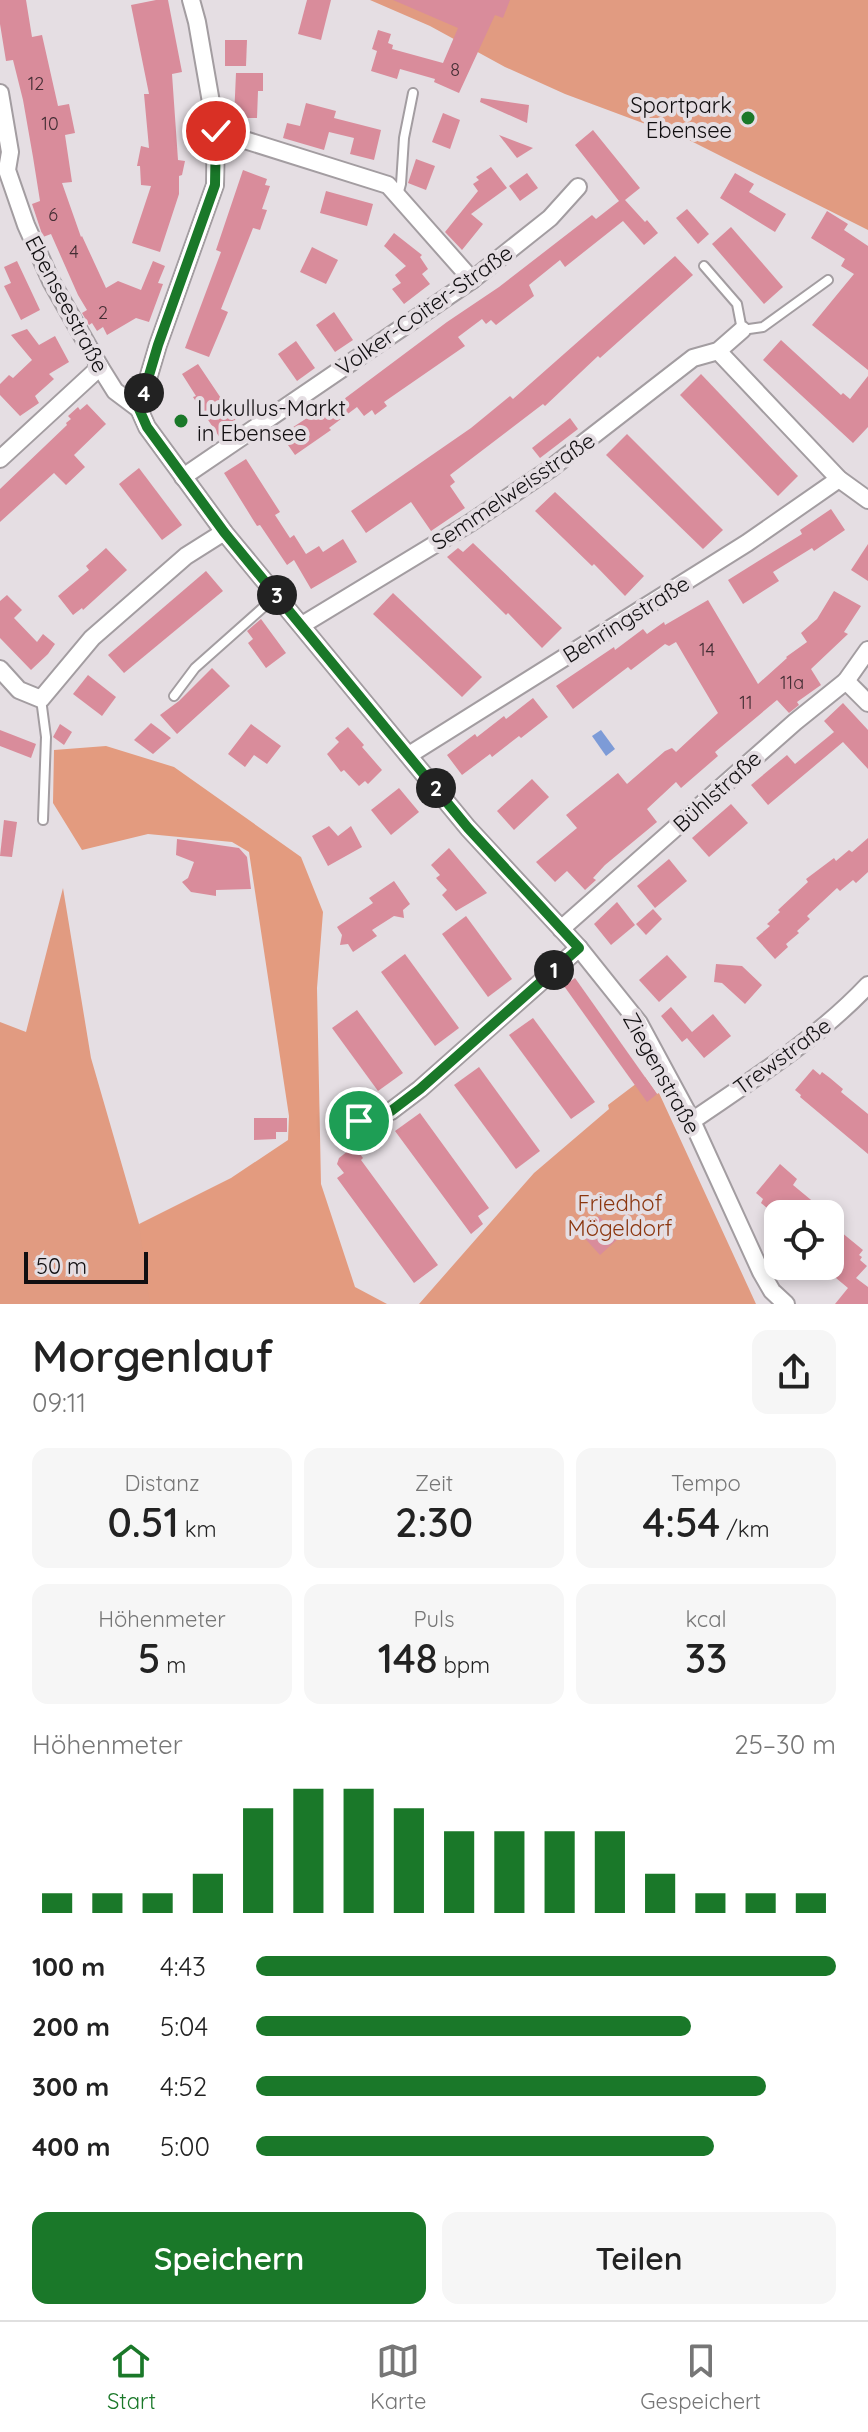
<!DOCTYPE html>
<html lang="de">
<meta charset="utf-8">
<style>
body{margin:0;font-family:Quicksand,sans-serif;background:#f6f6f6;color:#222;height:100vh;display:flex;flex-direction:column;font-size:30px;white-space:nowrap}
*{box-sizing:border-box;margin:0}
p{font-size:26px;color:#767676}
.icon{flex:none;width:44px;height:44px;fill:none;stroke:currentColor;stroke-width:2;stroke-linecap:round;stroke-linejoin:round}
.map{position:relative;height:1304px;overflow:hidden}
.side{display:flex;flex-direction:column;background:#fff;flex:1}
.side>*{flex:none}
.buttons{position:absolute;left:764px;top:1200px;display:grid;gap:16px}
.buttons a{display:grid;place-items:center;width:80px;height:80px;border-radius:16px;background:#fff;box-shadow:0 4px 12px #0003;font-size:40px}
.scale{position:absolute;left:24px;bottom:20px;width:124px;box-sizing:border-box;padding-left:8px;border:4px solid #110f11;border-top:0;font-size:22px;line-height:28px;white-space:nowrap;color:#110f11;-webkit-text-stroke:6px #e5dee3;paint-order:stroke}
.pin{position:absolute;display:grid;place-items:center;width:68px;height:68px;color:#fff;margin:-34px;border:4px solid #fff;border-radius:50%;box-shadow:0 2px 8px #0007}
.km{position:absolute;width:40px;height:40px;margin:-20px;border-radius:50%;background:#222;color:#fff;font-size:22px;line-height:40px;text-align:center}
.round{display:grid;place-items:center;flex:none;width:84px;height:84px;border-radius:16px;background:#f6f6f6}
.summary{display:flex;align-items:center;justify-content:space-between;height:136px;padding:0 32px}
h1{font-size:44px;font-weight:600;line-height:60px}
.figures{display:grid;grid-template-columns:repeat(3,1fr);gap:12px;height:136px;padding:8px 32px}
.figures div{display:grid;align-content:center;border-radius:16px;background:#f6f6f6;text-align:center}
.figures b{font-size:40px;font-weight:600}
.figures small{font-size:22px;font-weight:400}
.figures p{font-size:22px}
.chart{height:224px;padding:16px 32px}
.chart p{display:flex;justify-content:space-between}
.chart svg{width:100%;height:144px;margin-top:8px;stroke:#1a7829;stroke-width:6}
.primary-button{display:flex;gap:16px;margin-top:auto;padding:16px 32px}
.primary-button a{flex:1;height:92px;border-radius:16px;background:#1a7829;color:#fff;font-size:32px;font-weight:600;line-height:92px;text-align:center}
.primary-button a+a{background:#f6f6f6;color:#222}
ul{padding:0 32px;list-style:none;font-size:26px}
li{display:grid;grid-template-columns:128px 96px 1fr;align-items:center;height:60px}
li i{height:20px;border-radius:10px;background:#1a7829}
.dock{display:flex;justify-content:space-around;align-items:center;height:112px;border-top:2px solid #e0e0e0;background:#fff;font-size:22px;color:#767676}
.dock a{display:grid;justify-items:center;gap:4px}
.dock .active{color:#1a7829}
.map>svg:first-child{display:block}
.green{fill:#e19b81}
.forest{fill:#e39b7f}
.water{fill:#7d9bd7}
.building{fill:#d98c9b}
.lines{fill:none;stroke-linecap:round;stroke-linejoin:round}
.lane-casing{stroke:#a39da1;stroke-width:12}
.street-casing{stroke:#a39da1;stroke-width:20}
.lane{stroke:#fff;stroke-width:8}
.street{stroke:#fff;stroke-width:16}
.route-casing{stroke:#fff;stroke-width:16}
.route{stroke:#1a7829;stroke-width:10}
.poi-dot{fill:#1a7829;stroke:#e5dee3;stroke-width:3}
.labels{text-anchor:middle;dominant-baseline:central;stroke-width:8;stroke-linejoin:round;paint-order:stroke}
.number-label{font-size:18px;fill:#432e34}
.poi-label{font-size:22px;fill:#110f11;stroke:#e5dee3;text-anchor:end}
.street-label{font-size:22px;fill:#110f11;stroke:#e5dee3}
.park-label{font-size:22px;fill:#8b360f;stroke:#e5dee3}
</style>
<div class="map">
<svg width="868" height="1304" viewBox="0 0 868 1304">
<rect width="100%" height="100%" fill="#e5dee3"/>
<g class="green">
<polygon points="370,0 868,0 868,230 691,141 565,94 505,67 430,26"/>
<polygon points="63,888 91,1058 139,1224 176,1304 0,1304 0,1022 26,1032"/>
<polygon points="645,1077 657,1094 659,1093 756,1304 419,1304 534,1173 609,1109 608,1105"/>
</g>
<polygon class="forest" points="106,746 174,767 301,857 323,912 317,988 321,1184 355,1287 387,1304 150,1304 139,1224 231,1178 288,1140 289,1116 249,852 232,842 148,834 82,850 53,803 54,750"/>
<polygon class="water" points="601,730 615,749 606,756 592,736"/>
<g class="building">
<polygon points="0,0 26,0 32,37 42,35 58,106 69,104 75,133 65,135 72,182 62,183 81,237 82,236 106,288 118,281 141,290 153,261 165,266 158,283 163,284 149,322 136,318 107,335 103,327 97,331 92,323 89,325 82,313 87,310 78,295 51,234 43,237 32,204 40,201 33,157 23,100 13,60 6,61 0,24"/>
<polygon points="156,0 168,0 182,72 172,74 178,160 185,161 182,175 179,176 179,194 160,252 132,243 151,186 141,185 140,166 137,166 141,146 149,148 144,94 149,94 131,5"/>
<polygon points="307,0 331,0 321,40 298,34"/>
<polygon points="393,0 510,0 503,18 495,15 459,93 434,82 435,79 400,69 397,79 371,71 377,51 372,49 378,30 391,34 388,43 393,45 392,49 443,63 458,28"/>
<polygon points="225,40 247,40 246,66 225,66"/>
<polygon points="236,73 263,73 263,91 258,91 257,118 234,118"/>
<polygon points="481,98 529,105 527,123 480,102"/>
<polygon points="306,103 336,111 334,118 381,130 374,160 350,154 354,138 329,132 324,150 283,138 287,123 300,126"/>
<polygon points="443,113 460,120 450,149 432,142"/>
<polygon points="593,130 640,188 625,200 645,222 647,220 658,233 644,245 623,221 565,267 560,260 529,285 534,296 496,325 491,320 486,324 482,319 458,337 465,346 384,402 387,406 375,415 372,410 364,416 357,407 329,428 331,430 295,455 281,435 333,401 336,405 447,322 499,287 592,215 596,219 619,201 575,145"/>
<polygon points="499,135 533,148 517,158"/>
<polygon points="416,159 435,166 426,190 408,183"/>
<polygon points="491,167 507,188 471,214 483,224 462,250 445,232 478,191 473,184 479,180 476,177"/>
<polygon points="243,170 267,179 265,185 270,186 262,209 267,210 260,230 253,228 221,309 228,312 209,357 185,348 221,252 216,250"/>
<polygon points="527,173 538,188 520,201 509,186"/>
<polygon points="735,173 754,184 749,192 786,214 775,232 720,198"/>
<polygon points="326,191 373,204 367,226 320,213"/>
<polygon points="687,209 709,234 698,244 676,218"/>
<polygon points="827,211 848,224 844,230 868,246 868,370 812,325 854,274 841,266 845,259 811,238"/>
<polygon points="731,227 783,287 764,304 712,244"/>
<polygon points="394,233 422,255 420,257 428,269 422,274 430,284 404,304 392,289 401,283 395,275 406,266 384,246"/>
<polygon points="312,247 338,260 326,284 300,272"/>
<polygon points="675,256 693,275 600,358 598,356 545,406 543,404 450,475 455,482 450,486 465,508 431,531 411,502 366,533 351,511 471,428 510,396 513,399"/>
<polygon points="17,261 40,310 21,320 4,286 11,283 4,267"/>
<polygon points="334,312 353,340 335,352 316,325"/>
<polygon points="27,329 39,345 55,336 69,362 49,374 54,379 35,396 39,403 20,416 0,395 0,384 9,375 13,378 32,360 11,335"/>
<polygon points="781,340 841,395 843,393 850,399 868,376 868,427 853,443 763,360"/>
<polygon points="296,341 315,368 297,381 278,354"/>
<polygon points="198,364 239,425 220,438 193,397 196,396 182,374"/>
<polygon points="701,374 798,476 778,496 680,395"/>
<polygon points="87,404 106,424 74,455 85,467 66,485 54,473 0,522 0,489 67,425 66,423 71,419 68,416 78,407 80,410"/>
<polygon points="570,418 578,429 540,458 532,448"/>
<polygon points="627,434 723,530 703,549 606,455"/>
<polygon points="246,459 280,512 275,515 290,538 294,535 306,554 319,546 323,552 343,539 357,562 311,589 294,560 287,565 260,525 257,526 224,473"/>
<polygon points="139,468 182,525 162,540 119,484"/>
<polygon points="555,492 644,576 625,596 594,564 592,566 535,511"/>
<polygon points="831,509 845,530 814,551 812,548 773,572 779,581 743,604 728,580 802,534 800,530"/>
<polygon points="473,543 562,628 542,648 508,613 506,615 447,557 458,548 463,552"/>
<polygon points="868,544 868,581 851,570"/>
<polygon points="106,548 127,570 83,610 82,608 73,615 58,596 89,570 86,566"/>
<polygon points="206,571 223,591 124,673 108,655"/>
<polygon points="834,591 861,606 844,632 848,634 811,669 821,685 797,702 799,705 789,713 777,700 715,752 718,756 681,788 676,782 647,809 657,822 605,865 593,878 596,880 585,890 567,871 555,882 536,862 577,828 566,815 618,773 627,784 665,751 672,748 676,752 718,713 676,642 669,646 665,644 631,670 628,667 573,709 556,686 614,647 615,650 643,629 647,634 664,622 665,625 708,600 758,684 787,658 786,657 807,642 801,633 817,619"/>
<polygon points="393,593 482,677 462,697 373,614"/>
<polygon points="7,595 22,610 14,618 37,642 43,634 55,644 48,654 31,670 0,638 0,601"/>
<polygon points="261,619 286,653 266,668 248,643 253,639 247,631"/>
<polygon points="212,668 230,686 177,734 160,715 179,701"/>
<polygon points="88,675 116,697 102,716 73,694"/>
<polygon points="533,698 548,717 521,738 519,736 492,757 490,754 462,775 447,755 475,734 477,737 504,716 506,719"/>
<polygon points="843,703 868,730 868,769 843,742 768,805 751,785 787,755 795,764 834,732 824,721"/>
<polygon points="151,723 171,738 153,754 134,740"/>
<polygon points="60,724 72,732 64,745 53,737"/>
<polygon points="251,724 281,746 267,764 254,755 245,767 228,754"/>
<polygon points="348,727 364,745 362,747 382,770 368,784 365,781 359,786 344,770 341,772 327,754 339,742 335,738"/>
<polygon points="0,730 36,744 31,758 0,746"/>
<polygon points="532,779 549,797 514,830 497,811"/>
<polygon points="399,788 419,812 391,835 371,810"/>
<polygon points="731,804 748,823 709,857 692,838"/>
<polygon points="4,820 17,822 12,857 0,856"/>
<polygon points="329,826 338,836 351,826 362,847 328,866 312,836"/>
<polygon points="868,838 868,872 856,883 853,880 840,891 837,888 807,916 810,919 797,931 799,933 786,944 788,947 775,959 756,938 770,926 767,924 780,912 778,910 808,882 806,879 834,858 836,861 849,850 852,852"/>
<polygon points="177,839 239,848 247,857 251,889 216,890 216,896 191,892 182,882 188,878 194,862 176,855"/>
<polygon points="449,848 487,893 456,911 442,895 447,890 436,878 440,875 431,865"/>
<polygon points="669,859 687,881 655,908 637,886"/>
<polygon points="394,881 410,904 403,910 404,918 394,916 372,930 377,936 353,952 348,944 340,945 342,935 337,927 373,903 369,898"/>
<polygon points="617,902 635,925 611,945 594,924"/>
<polygon points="653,909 662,919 646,935 636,924"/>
<polygon points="466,916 512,979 488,997 442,934"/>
<polygon points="405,954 459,1028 435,1046 381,972"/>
<polygon points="667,955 687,977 659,1002 639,980"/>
<polygon points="716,964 742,966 762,985 745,1004 722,983 714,982"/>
<polygon points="575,978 657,1094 647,1102 564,986"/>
<polygon points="671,1007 692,1032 713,1014 731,1036 704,1058 687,1038 682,1042 661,1016"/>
<polygon points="357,1010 403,1073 378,1091 332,1028"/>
<polygon points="533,1018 595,1102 571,1119 509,1035"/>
<polygon points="479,1067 540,1151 516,1169 454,1085"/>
<polygon points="813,1069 820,1075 822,1072 830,1078 843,1089 841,1092 868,1114 868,1154 800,1097 801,1095 795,1090"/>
<polygon points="343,1092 351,1103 339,1111 332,1101"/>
<polygon points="420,1113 489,1208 478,1216 483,1224 471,1234 395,1131"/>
<polygon points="340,1117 359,1143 354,1146 363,1158 361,1160 438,1265 414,1283 337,1178 344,1173 337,1164 339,1158 353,1147 347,1151 329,1125"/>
<polygon points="254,1118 287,1118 287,1132 276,1132 276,1139 254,1140"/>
<polygon points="780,1164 797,1179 793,1185 828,1214 774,1214 761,1203 763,1199 756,1193"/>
<polygon points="599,1216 619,1238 600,1255 580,1233"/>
<polygon points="830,1223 863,1250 859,1255 862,1257 860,1260 867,1266 856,1278 868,1287 868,1304 835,1304 848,1288 830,1273"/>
</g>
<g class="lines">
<g class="lane-casing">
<g id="lane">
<polyline points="398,195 401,184 404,138 413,93"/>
<polyline points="704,266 737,304 742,330 763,327 828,280"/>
<polyline points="174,696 195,668 276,596"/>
<polyline points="41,699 46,737 43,820"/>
</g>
</g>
<g class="street-casing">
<g id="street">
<polyline points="191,0 197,22 216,131 215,185 158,345 139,409 147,427 224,532 468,828 579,948 639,1023 692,1121 761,1272 772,1291 786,1304"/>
<polyline points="0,93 10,152 7,170 26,225 51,281 100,367 115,391 139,409"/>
<polyline points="216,131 388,185 472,280"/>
<polyline points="718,351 839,479 868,500"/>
<polyline points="0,459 100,367"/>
<polyline points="183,477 472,280 550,218 578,187"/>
<polyline points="302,625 470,523 550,469 693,358 718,351 742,330"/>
<polyline points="0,669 19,690 41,699 92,638 186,556 224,532"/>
<polyline points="846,681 868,703"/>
<polyline points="409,755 747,543 839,479"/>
<polyline points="561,929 795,722 846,681 868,650"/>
<polyline points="359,1121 391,1111 420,1089 579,948"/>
<path d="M692 1121C753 1079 817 1039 868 985"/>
</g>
</g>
<use href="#lane" class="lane"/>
<use href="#street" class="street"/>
</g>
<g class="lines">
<g class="route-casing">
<polyline id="route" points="216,131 215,185 158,345 139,409 147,427 224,532 468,828 579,948 420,1089 391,1111 359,1121"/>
</g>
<use href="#route" class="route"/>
</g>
<g class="poi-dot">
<circle cx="748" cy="118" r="8"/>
<circle cx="181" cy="421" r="8"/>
</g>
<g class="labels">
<g class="number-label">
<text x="455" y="69">8</text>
<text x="36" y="83">12</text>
<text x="50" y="123">10</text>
<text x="53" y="214">6</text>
<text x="74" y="251">4</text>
<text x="103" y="312">2</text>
<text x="707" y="649">14</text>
<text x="792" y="682">11a</text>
<text x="746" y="702">11</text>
</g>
<g class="poi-label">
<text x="732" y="105">Sportpark<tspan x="732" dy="25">Ebensee</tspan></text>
<text x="197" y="408" text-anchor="start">Lukullus-Markt<tspan x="197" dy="25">in Ebensee</tspan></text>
</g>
<g class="street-label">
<text transform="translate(67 304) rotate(62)">Ebenseestraße</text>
<text transform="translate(424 310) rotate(-35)">Volker-Coiter-Straße</text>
<text transform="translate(513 491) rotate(-34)">Semmelweisstraße</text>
<text transform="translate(626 619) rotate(-32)">Behringstraße</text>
<text transform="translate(717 791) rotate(-42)">Bühlstraße</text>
<text transform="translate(782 1056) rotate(-36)">Trewstraße</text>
<text transform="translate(662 1073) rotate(61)">Ziegenstraße</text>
</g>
<g class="park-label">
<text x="620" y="1203">Friedhof<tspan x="620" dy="25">Mögeldorf</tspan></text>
</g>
</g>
</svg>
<div class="buttons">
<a><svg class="icon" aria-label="locate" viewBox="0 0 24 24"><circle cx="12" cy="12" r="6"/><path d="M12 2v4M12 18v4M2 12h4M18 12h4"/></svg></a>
</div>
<div class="scale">50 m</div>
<div class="pin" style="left:359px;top:1121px;background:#1e9e55"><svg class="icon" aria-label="arrive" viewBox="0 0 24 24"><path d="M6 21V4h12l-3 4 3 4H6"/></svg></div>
<div class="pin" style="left:216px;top:131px;background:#d93025"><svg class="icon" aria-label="check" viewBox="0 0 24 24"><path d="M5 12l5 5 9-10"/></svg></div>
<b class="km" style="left:554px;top:970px">1</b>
<b class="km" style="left:436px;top:788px">2</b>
<b class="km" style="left:277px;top:595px">3</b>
<b class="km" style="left:144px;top:393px">4</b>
</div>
<section class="side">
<div class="summary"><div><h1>Morgenlauf</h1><p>09:11</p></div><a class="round"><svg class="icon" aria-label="share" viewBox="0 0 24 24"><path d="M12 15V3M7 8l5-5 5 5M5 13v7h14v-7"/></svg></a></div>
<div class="figures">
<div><p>Distanz</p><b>0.51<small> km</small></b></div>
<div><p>Zeit</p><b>2:30</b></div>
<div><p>Tempo</p><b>4:54<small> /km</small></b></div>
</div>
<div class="figures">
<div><p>Höhenmeter</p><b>5<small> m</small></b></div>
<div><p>Puls</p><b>148<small> bpm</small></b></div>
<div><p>kcal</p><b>33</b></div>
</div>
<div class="chart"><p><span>Höhenmeter</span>25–30 m</p>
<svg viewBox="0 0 160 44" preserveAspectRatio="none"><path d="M5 44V38M15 44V38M25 44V38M35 44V32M45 44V12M55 44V6M65 44V6M75 44V12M85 44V19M95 44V19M105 44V19M115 44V19M125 44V32M135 44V38M145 44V38M155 44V38"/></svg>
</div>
<ul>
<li><b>100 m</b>4:43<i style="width:100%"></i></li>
<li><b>200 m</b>5:04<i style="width:75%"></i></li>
<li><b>300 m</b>4:52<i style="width:88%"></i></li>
<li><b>400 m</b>5:00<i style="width:79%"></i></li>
</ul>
<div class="primary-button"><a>Speichern</a><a>Teilen</a></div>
</section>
<nav class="dock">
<a class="active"><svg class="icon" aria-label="home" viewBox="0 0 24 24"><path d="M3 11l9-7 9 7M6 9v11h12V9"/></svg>Start</a>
<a><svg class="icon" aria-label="map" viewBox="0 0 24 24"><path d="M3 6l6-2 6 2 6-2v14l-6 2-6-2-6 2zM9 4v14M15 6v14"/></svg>Karte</a>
<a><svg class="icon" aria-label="saved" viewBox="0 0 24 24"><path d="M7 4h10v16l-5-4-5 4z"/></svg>Gespeichert</a>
</nav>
